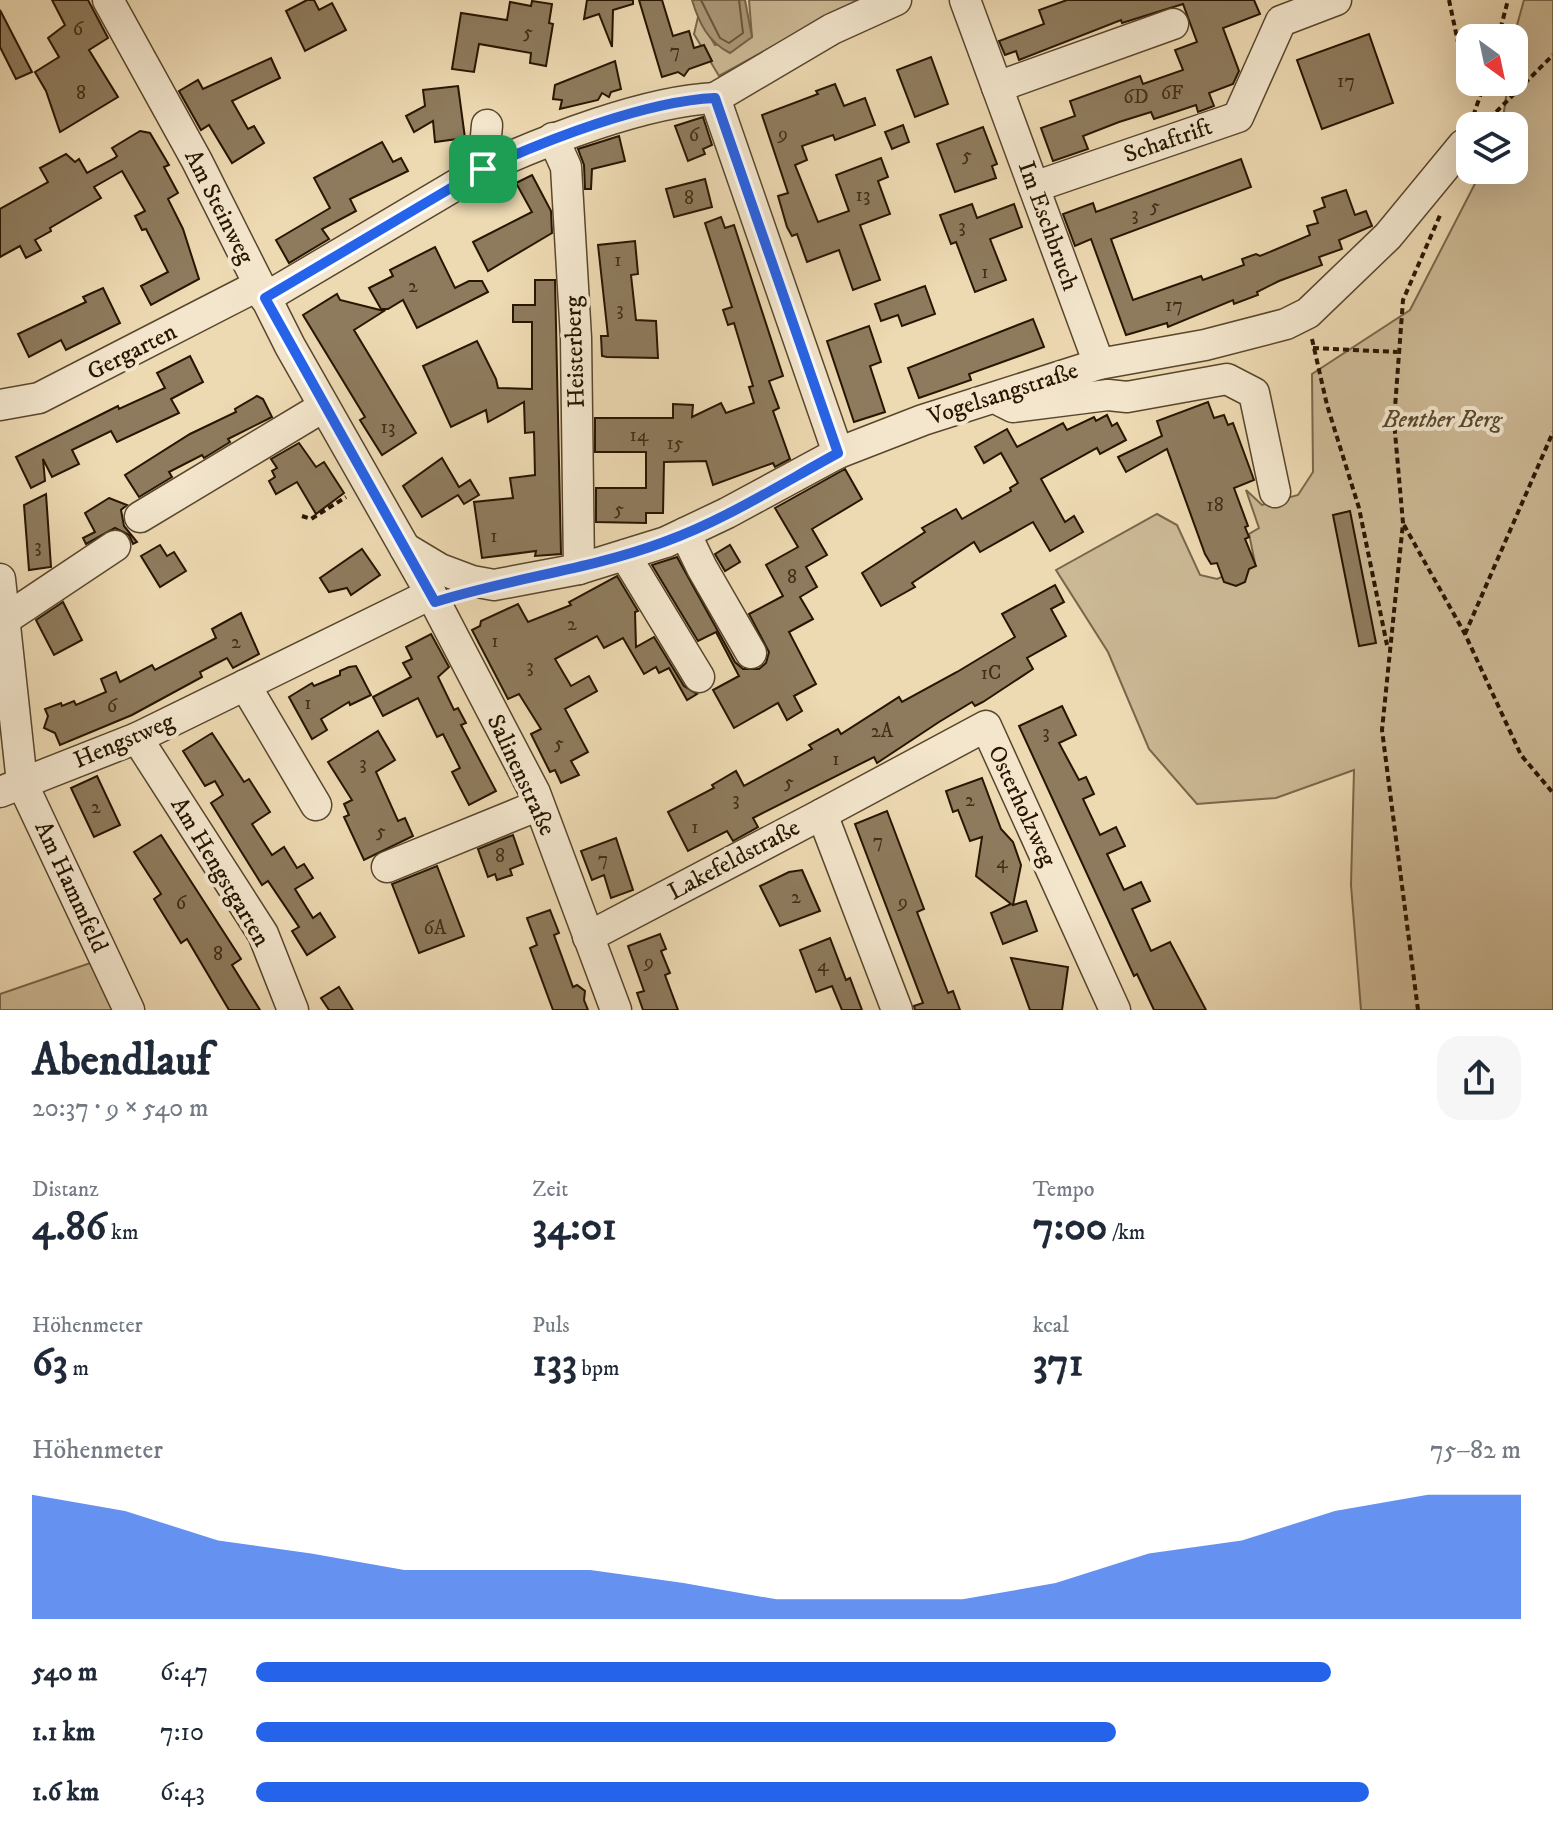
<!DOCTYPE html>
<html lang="de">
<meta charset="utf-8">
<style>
body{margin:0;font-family:"IM FELL DW Pica",serif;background:#f6f6f7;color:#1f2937;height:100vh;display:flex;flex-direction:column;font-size:30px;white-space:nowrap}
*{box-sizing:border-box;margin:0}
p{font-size:26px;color:#747a83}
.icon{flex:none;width:44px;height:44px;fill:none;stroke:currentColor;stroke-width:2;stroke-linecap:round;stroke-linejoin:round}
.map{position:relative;height:1010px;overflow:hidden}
.drawer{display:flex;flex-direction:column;background:#fff;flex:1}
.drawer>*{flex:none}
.needle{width:52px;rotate:147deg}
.fabs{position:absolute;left:1456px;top:24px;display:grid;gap:16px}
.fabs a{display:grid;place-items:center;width:72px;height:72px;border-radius:16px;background:#fff;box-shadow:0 8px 32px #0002;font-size:40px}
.pin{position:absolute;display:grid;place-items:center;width:68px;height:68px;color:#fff;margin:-34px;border-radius:16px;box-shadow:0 4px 12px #0006}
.round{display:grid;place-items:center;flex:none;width:84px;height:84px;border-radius:24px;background:#f6f6f7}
.head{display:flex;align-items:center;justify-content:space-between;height:136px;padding:0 32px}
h1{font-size:44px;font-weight:700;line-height:60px}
.stats{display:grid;grid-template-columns:repeat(3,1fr);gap:12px;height:136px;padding:8px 32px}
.stats div{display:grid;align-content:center}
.stats b{font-size:40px;font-weight:700}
.stats small{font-size:22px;font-weight:400}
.stats p{font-size:22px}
.chart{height:224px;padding:16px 32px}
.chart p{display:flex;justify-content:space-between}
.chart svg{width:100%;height:144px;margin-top:8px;fill:#2563eb;opacity:.7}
ul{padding:0 32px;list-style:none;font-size:26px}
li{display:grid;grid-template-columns:128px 96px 1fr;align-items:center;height:60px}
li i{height:20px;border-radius:10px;background:#2563eb}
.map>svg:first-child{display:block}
.green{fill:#cbb894;stroke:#79664a;stroke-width:2}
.water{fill:#aa9675;stroke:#766246;stroke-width:2}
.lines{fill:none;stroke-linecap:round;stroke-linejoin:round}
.shore{stroke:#68563a;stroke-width:2}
.building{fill:#8e7b5d;stroke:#271500;stroke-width:2}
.minor-casing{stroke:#58462c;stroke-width:33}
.path{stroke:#271500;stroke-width:4;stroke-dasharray:6 4;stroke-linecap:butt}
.minor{stroke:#f3e6cd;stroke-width:30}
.route-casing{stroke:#fff;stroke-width:16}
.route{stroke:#2563eb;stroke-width:10}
.labels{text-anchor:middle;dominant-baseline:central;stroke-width:8;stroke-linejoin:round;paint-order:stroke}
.number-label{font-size:20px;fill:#412e17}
.street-label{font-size:24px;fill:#271500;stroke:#f3e6cd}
.park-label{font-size:24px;font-style:italic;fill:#58462c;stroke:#f3e6cd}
</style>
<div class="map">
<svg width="1553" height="1010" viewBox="0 0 1553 1010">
<rect width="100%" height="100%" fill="#edd9b2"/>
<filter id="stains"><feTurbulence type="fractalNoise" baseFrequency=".0025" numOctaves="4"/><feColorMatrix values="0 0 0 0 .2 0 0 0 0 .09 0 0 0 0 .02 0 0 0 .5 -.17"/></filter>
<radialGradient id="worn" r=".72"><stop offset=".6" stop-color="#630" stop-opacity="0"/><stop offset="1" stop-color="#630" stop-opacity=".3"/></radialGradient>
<g class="green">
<polygon points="749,0 869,0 815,23 719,76 694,34 698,17 715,45 752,37"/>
<polygon points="1524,0 1553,0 1553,1010 1361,1010 1351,885 1354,770 1276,798 1197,804 1149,749 1108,652 1056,570 1157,514 1177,525 1200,575 1217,579 1255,563 1249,534 1259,528 1246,490 1262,505 1298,495 1313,472 1312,374 1410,310 1482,170 1514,170 1514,126 1502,126 1508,82 1514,82 1514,36"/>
<polygon points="99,960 122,1010 0,1010 0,994"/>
</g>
<path class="water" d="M692 0H745L752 37 730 53C708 42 699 23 692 0Z"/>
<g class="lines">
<polyline class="shore" points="701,0 720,38 729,43 743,33 739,0"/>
</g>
<g class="building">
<polygon points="52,0 88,0 108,38 89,50 118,97 60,132 46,91 35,72 59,57 48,38 65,25"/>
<polygon points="307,0 314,0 319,10 332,3 346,30 305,51 286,11"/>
<polygon points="587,0 633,0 633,4 613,10 612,47 599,14 584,19"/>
<polygon points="639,0 662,0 673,36 689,31 694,48 704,45 712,61 689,69 684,76 678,72 662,77"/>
<polygon points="1067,0 1254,0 1260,14 1223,28 1239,71 1233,84 1209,93 1214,106 1198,112 1196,105 1154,119 1151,112 1119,122 1083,136 1088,149 1053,161 1041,128 1075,116 1070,101 1140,76 1143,84 1183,70 1175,50 1197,42 1183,4 1122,23 1121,20 1019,60 1016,51 1005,55 999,41 1044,24 1039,10"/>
<polygon points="532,1 552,4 549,23 553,24 546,66 530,63 531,53 479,44 474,72 452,69 461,13 507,20 510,2 531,6"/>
<polygon points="0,10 32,72 16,79 0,47"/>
<polygon points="1369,34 1393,103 1322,129 1297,60"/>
<polygon points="931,57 948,104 915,117 897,70"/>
<polygon points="271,58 280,78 232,101 248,129 254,126 264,143 232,163 209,125 201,130 179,91 198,80 203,89"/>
<polygon points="615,61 621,89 611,92 609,97 602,93 598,100 560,109 562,100 553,99 555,85"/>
<polygon points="835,84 844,106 865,98 875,125 835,140 833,135 802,146 807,160 795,165 818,222 849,211 836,175 881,158 888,177 878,181 890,214 860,225 880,280 853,290 839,250 807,262 797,234 792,236 787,227 778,196 788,193 762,115 818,94 816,91"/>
<polygon points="458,86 465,138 435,142 433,121 414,132 406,116 425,106 423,90"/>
<polygon points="703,117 712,145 703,149 705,154 688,161 675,126"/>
<polygon points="903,125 909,142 892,149 885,132"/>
<polygon points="983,127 997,164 992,166 996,178 955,192 937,144"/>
<polygon points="140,131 150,133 169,165 164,167 178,193 168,199 183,229 199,279 151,305 141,286 168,272 146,229 142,230 135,216 145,211 122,171 94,187 101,198 50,228 51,231 35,240 41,250 26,258 20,246 0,257 0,209 48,182 40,168 66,154 75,162 79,159 87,173 115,158 117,156 112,148"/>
<polygon points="619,136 625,161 592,169 591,189 585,189 584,165 578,149"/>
<polygon points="382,142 393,162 401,158 408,171 350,199 356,211 322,229 329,239 289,263 276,240 330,208 314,178"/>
<polygon points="1241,159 1251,187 1111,239 1133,300 1201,276 1203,280 1244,265 1242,259 1256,254 1260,256 1310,235 1307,226 1318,223 1314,211 1325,207 1322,198 1346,190 1355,215 1366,211 1372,226 1339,240 1342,249 1319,257 1322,265 1279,281 1257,292 1258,295 1234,304 1233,300 1168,327 1167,323 1126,335 1091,239 1075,246 1063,214 1093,203 1096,212"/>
<polygon points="532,175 551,211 552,233 488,271 473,242 532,212 516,183"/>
<polygon points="705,179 712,207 674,217 666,189"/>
<polygon points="972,204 977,218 1014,204 1022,227 990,239 1006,280 975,292 956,242 951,244 940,215"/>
<polygon points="721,217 725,228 734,225 783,376 769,381 779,408 773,411 790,459 775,467 773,463 713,485 706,461 664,462 663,513 646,513 646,523 596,522 596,488 646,488 646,452 595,452 595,418 673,418 673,404 693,405 692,417 721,403 726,413 754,403 749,387 753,386 734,323 728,325 723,310 732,307 705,223"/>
<polygon points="635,241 638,274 631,275 636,320 656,321 658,358 607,357 602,356 601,336 608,336 598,245"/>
<polygon points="435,247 455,288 469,281 482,281 488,292 417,328 403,300 388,309 381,309 369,288 393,276 390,270"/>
<polygon points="535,280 555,280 561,554 535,556 536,551 482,558 474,502 513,498 510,478 535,475 534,432 525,433 524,402 488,422 486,410 451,427 423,366 477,341 496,379 498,388 532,389 532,322 513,322 513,305 535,305"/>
<polygon points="925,286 935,314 902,326 898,315 881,321 875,304"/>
<polygon points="103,288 120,323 66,350 61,340 29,357 18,334 86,302 83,297"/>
<polygon points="337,294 340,300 384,311 354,330 416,433 382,455 360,420 365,417 303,315"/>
<polygon points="1033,319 1044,347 969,374 971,380 919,398 908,368"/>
<polygon points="869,326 881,362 870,366 885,412 854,422 827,341"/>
<polygon points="190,356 203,382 171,399 179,413 117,442 111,431 72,450 79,464 52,477 43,459 45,481 31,488 16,457 118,406 119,409 165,388 157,373"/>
<polygon points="257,396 263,399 272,417 228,439 230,442 204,458 202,455 169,472 172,477 139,497 125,475 190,434 236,412 235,409"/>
<polygon points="1208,402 1214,418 1224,415 1228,425 1233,423 1254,480 1234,488 1248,526 1245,527 1249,537 1245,539 1256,566 1249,569 1245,582 1236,586 1224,582 1217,563 1211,564 1205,554 1167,449 1126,472 1118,457 1162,436 1157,421"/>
<polygon points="1107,415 1112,426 1117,423 1126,440 1100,454 1097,448 1041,479 1065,522 1074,516 1083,532 1050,551 1033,522 980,552 974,542 912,583 915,587 881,606 862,573 925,532 922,528 956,509 962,519 1011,491 1010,488 1018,483 1001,453 984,463 975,447 1007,429 1017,447 1063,423 1067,430 1094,417 1096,421"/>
<polygon points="299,443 316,467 324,462 344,493 316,514 297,482 276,494 269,481 275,477 272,471 277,468 271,459"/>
<polygon points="442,458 459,487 470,480 479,495 464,504 458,495 422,517 403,486"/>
<polygon points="845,469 862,499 812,529 827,555 806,567 817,587 800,597 813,619 789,632 816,684 794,696 802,711 787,720 778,703 734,728 713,690 739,676 716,632 698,641 652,565 677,557 735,662 743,669 759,669 766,663 769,652 749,614 783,596 766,565 798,547 775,508"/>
<polygon points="46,494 51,567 29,570 24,505"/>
<polygon points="109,498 127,505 121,510 124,526 137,542 133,544 129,535 115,528 86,544 83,538 95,532 85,513"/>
<polygon points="1350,511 1376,643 1359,646 1333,515"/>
<polygon points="160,545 167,556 174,552 186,571 160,587 141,556"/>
<polygon points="730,545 740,562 725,571 715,554"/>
<polygon points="362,549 380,575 351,595 347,588 329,592 320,578"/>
<polygon points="617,576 638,611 635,612 636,647 654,637 684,686 697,694 687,700 669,668 659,673 656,667 644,674 623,638 604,648 597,636 555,659 571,686 589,676 597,691 565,709 588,752 571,761 579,775 561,783 555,770 550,772 531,734 541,729 519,694 508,699 472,630 480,626 481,621 518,604 528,622 571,605 569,602"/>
<polygon points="1055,585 1064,602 1051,609 1066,636 1027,658 1033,669 983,702 975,706 972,702 939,722 877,763 874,757 753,818 758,827 733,841 727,831 688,851 668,812 714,788 712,785 736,771 744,786 812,749 809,745 838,729 841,734 899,697 902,702 957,672 1015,637 1002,614"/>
<polygon points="63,602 82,640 54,655 36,620"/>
<polygon points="241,613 259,654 233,668 227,658 200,672 202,677 132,715 60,745 55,733 44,728 48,716 45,709 61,703 62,706 74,701 76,705 106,692 101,679 116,672 120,682 152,665 155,670 216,638 212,629"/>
<polygon points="431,634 449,667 438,677 454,710 458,708 466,723 461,725 496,791 469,805 452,772 460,768 443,734 437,737 418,698 383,716 373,697 411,677 403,663 412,659 406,647"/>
<polygon points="356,666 371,695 350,705 349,702 321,719 327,730 312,739 289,697 312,683 314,686 340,675 340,671 349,667"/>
<polygon points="1062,706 1076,735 1059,743 1079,780 1086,777 1094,794 1083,799 1100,835 1116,827 1125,846 1107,854 1124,890 1141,882 1150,901 1132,909 1151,951 1170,942 1206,1010 1154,1010 1137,974 1134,976 1019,726"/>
<polygon points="378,731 395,760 376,772 398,821 405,818 413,836 364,860 344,817 349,815 344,804 352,800 328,762"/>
<polygon points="212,733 244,782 249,779 270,812 252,824 272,855 284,847 297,868 304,864 313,878 295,889 313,918 320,913 335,937 307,955 292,931 299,927 268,881 262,885 211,803 223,795 215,781 205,786 183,751"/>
<polygon points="97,776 120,825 94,837 71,788"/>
<polygon points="982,778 1001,829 1013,842 1021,865 1013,905 1026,901 1037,931 1003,944 991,913 1011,904 976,876 982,837 970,841 958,810 953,812 946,791"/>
<polygon points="887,811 924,909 917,912 948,993 953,991 960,1010 915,1010 914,1006 923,1003 855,824"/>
<polygon points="161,835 241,959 232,965 260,1010 229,1010 187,939 181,943 154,899 161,894 134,852"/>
<polygon points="513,835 523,864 510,869 512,875 497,880 495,874 488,877 478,849"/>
<polygon points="616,838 633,890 611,898 604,875 592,880 581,851"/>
<polygon points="437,866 464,936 419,953 392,884"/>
<polygon points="802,870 820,911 780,926 760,886 789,872"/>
<polygon points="550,910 559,933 554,935 573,987 577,985 585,991 584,1000 588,1010 553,1010 530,948 537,945 527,918"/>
<polygon points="660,934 666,949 661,951 670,973 665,975 678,1010 643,1010 637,993 644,991 628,946"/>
<polygon points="830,938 846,980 850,978 862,1010 842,1010 832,986 816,992 800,950"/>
<polygon points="1011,958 1068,967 1062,1010 1030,1010"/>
<polygon points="339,987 353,1010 329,1010 321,998"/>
</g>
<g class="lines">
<g class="minor-casing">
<g id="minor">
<polyline points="108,0 197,161 290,346 431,594 535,793 616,1010"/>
<polyline points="965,0 997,87 1173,24"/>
<polyline points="997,87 1099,364"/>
<polyline points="715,98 832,29 896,0"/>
<polyline points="553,138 566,167 576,338 579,569"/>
<polyline points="483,169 487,125"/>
<polyline points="1034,187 1238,117 1281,21 1336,0"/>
<path d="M265 298 483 169C546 140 646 101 715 98L838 453"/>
<polyline points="1001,401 1013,407 1108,395 1127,397 1227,379 1254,393 1275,492"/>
<polyline points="0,405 39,398 259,285"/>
<polyline points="140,517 323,407"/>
<polyline points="685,533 702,568 751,653"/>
<polyline points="405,548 440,569 472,581 494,585 579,569 666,542 727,513 838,453 923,420 1099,364 1205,345 1286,324 1308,313 1388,236 1463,145"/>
<polyline points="625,555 699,677"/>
<polyline points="0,579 22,783 129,1010"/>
<polyline points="4,620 115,546"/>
<polyline points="245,685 316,805"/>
<polyline points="137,738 263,934 293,1010"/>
<polyline points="0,792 137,738 431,594"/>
<polyline points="822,814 986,726 1115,1010"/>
<polyline points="387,867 539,805"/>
<polyline points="588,937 822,814 897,1010"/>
</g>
</g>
<g class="path">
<polyline points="1449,0 1462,61 1470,64"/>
<polyline points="1498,38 1508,0"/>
<polyline points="1470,125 1485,82"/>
<polyline points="1482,126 1553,55"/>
<polyline points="1312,339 1327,405 1359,508 1387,645"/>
<polyline points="1313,348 1397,352"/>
<polyline points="302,516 311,519 346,497"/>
<polyline points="1404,525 1465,634 1521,755 1553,793"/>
<polyline points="1465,634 1553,432"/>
<polyline points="1418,1010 1382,730 1403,523 1394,421 1403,300 1441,213"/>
</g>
<use href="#minor" class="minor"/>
</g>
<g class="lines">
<g class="route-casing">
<path id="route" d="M715 98 838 453C781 484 725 520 664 542 589 570 510 578 435 602L265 298 483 169C546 140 646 101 715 98Z"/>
</g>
<use href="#route" class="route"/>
</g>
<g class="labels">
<g class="number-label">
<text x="78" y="29">6</text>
<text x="528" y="32">5</text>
<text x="675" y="51">7</text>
<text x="1346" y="81">17</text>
<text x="81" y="93">8</text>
<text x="1172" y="93">6F</text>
<text x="1136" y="97">6D</text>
<text x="783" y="134">9</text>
<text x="694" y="135">6</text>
<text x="967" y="155">5</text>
<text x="863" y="195">13</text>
<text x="689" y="198">8</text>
<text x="1155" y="206">5</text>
<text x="1135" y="214">3</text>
<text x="962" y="226">3</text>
<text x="618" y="260">1</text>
<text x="985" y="272">1</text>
<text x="413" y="286">2</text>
<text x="1174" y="305">17</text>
<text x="620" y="309">3</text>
<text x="388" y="427">13</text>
<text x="639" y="435">14</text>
<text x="675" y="443">15</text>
<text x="1215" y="505">18</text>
<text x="619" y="509">5</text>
<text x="494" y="536">1</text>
<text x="38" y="546">3</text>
<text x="792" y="577">8</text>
<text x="572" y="624">2</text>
<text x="495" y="641">1</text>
<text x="236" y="642">2</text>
<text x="530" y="666">3</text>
<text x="991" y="673">1C</text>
<text x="308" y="703">1</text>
<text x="112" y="706">6</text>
<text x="882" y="731">2A</text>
<text x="1046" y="732">3</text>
<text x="559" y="743">5</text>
<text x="836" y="759">1</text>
<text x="363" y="763">3</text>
<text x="789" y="782">5</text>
<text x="736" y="799">3</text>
<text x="970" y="800">2</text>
<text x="96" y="807">2</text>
<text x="695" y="827">1</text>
<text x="381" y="831">5</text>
<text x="878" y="841">7</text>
<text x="500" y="856">8</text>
<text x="603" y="859">7</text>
<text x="1002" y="862">4</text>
<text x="796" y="897">2</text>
<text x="903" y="902">9</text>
<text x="181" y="903">6</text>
<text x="435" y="928">6A</text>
<text x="218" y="954">8</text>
<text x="649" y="962">9</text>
<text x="823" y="965">4</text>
</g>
<g class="street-label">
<text transform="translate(1168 141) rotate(-19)">Schaftrift</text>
<text transform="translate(219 207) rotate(63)">Am Steinweg</text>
<text transform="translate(1048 226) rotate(70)">Im Eschbruch</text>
<text transform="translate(132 352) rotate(-27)">Gergarten</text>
<text transform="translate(575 352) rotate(-92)">Heisterberg</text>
<text transform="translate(1003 394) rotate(-18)">Vogelsangstraße</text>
<text transform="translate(124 741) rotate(-23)">Hengstweg</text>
<text transform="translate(521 775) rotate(65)">Salinenstraße</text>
<text transform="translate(1022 806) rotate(65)">Osterholzweg</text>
<text transform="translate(734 860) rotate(-28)">Lakefeldstraße</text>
<text transform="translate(220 872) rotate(59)">Am Hengstgarten</text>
<text transform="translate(71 887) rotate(65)">Am Hammfeld</text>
</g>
<g class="park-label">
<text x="1442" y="420">Benther Berg</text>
</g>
</g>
<rect width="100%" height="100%" filter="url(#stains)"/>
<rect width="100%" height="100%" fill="url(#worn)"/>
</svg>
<div class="fabs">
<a><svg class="needle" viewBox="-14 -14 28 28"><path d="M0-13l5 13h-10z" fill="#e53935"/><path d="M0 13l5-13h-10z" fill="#747a83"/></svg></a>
<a><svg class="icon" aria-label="layers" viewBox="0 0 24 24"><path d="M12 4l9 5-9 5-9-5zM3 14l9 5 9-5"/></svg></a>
</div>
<div class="pin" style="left:483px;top:169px;background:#1e9e55"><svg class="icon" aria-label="arrive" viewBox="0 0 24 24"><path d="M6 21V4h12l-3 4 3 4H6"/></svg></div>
</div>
<section class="drawer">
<div class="head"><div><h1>Abendlauf</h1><p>20:37 · 9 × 540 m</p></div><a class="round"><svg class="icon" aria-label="share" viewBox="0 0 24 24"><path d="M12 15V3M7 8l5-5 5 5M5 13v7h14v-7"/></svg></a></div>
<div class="stats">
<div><p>Distanz</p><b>4.86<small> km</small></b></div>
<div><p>Zeit</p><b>34:01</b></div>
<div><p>Tempo</p><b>7:00<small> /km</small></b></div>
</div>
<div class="stats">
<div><p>Höhenmeter</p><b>63<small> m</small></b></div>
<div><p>Puls</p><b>133<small> bpm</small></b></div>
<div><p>kcal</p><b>371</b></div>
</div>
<div class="chart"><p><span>Höhenmeter</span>75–82 m</p>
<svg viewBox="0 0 160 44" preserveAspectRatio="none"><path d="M0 44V6L10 11L20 20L30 24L40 29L50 29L60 29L70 33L80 38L90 38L100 38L110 33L120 24L130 20L140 11L150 6L160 6V44z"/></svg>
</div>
<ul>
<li><b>540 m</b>6:47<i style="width:85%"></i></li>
<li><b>1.1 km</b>7:10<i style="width:68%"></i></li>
<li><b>1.6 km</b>6:43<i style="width:88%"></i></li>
</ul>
</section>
